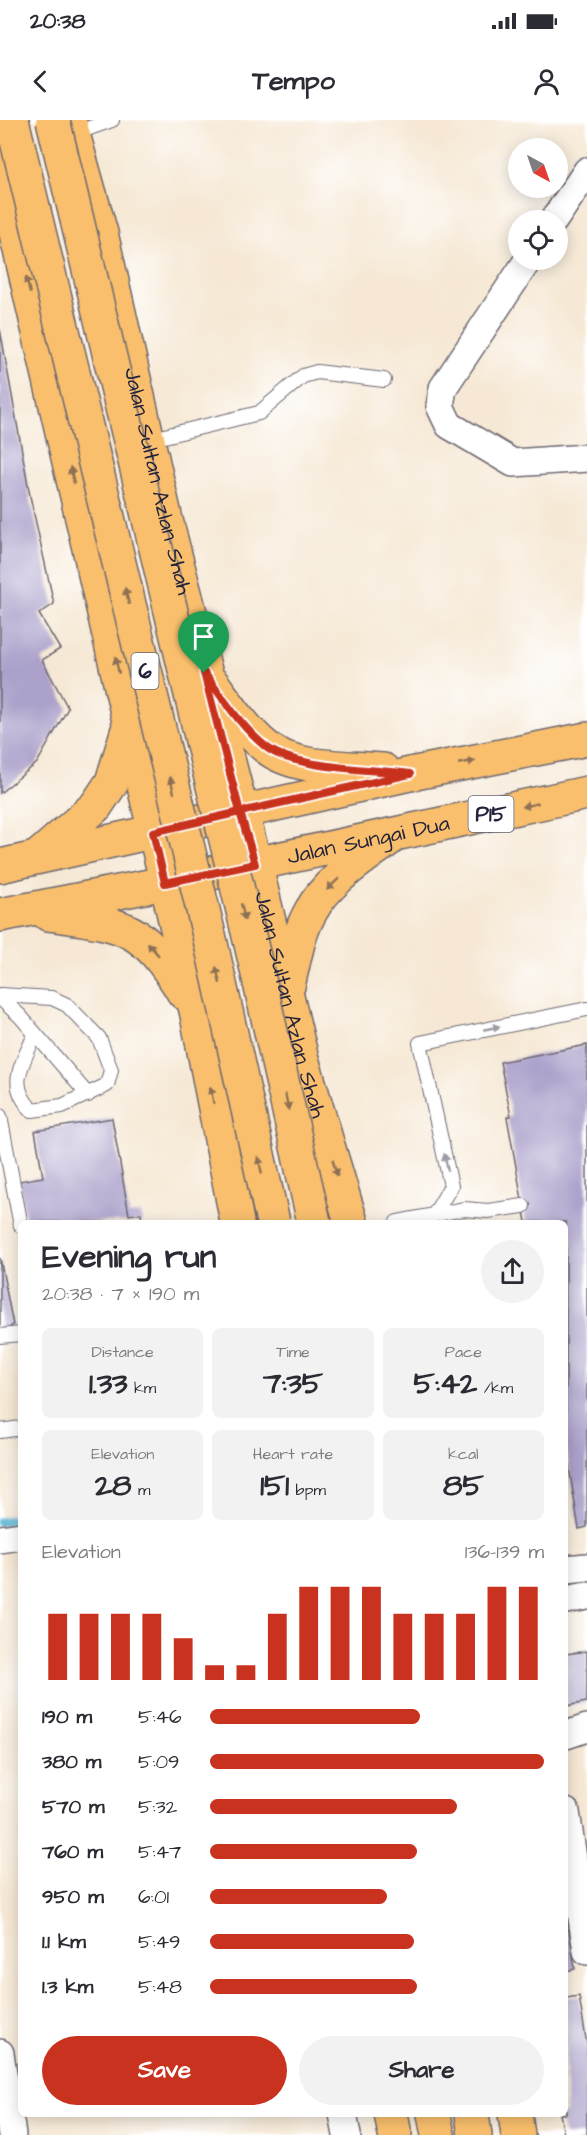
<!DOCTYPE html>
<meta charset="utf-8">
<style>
body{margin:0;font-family:"Architects Daughter",sans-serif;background:#f2f2f3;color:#2b2b33;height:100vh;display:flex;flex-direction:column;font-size:22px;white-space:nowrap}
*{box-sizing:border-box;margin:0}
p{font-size:20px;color:#7c7c81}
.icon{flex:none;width:33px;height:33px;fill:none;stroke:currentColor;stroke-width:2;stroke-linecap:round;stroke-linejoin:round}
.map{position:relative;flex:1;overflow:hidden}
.sheet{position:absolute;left:18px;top:1100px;width:550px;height:897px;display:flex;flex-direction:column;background:#fff;border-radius:9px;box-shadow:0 3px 15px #0003}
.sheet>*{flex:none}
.needle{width:39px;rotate:140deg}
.tools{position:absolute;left:508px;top:18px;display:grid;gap:12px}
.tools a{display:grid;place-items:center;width:60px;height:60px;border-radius:50%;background:#fff;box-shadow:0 3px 15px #0003;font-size:30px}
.pin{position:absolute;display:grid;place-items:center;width:51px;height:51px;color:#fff;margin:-62px -26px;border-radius:50% 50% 50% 0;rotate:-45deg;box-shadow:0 0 6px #0007}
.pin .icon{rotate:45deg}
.round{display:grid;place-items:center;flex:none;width:63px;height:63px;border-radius:32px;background:#f2f2f3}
.headline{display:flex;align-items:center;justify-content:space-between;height:102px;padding:0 24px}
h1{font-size:33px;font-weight:700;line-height:45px}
.stats{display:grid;grid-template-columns:repeat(3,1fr);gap:9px;height:102px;padding:6px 24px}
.stats div{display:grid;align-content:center;border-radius:9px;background:#f2f2f3;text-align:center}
.stats b{font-size:30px;font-weight:700}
.stats small{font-size:16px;font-weight:400}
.stats p{font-size:16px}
.chart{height:168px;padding:12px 24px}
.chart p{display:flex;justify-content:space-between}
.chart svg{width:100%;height:108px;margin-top:6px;stroke:#c8321e;stroke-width:6}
.cta{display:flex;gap:12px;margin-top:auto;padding:12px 24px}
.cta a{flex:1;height:69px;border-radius:36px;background:#c8321e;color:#fff;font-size:24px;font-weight:700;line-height:69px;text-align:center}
.cta a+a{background:#f2f2f3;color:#2b2b33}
ul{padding:0 24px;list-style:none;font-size:20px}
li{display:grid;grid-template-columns:96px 72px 1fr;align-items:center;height:45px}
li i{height:15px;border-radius:8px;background:#c8321e}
.status{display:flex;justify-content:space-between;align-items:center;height:42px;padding:0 30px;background:#fff;direction:ltr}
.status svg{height:16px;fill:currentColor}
header{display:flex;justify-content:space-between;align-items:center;height:78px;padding:0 24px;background:#fff;font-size:27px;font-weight:700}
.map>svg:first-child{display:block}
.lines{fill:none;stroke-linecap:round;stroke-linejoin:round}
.stream{stroke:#57b6d5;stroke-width:9}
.building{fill:#aca1cb}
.service-casing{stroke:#6c6771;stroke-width:16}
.minor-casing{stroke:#6c6771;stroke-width:30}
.primary-casing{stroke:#6c6771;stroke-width:36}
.trunk-casing{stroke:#6c6771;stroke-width:36}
.service{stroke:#fff;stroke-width:14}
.minor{stroke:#fff;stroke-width:27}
.primary{stroke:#f9bf6d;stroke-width:33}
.trunk{stroke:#f9bf6d;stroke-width:33}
.trunk-bridge-casing{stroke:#6c6771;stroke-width:36;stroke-linecap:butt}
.trunk-bridge{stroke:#f9bf6d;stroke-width:33}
.oneway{fill:#8e7054}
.oneway2{fill:#9c9ca7}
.route-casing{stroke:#fff;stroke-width:12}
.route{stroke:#c8321e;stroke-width:8}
.labels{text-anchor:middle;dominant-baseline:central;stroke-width:4.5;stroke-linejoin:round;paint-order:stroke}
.shield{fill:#fff;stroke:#646476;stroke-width:1.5}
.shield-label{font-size:21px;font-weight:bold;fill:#22223b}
.street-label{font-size:22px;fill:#22223b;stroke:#fff}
</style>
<div class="status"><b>20:38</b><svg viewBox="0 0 49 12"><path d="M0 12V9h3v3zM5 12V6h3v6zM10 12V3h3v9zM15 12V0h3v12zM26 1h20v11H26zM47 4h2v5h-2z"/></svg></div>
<header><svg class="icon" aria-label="back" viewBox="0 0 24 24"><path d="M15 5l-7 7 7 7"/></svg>Tempo<svg class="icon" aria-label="person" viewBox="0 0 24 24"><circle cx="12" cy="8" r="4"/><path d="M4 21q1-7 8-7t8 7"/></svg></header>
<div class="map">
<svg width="587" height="2015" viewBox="0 0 587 2015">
<rect width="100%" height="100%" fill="#fff"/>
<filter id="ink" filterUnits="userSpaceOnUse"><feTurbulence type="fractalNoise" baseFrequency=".0167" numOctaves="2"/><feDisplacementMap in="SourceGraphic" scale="12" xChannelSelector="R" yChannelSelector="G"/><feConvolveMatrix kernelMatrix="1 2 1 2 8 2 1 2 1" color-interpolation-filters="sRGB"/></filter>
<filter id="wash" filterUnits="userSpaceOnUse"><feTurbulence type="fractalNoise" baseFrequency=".008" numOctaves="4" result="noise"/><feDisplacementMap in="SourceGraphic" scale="24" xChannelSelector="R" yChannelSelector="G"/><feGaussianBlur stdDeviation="1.35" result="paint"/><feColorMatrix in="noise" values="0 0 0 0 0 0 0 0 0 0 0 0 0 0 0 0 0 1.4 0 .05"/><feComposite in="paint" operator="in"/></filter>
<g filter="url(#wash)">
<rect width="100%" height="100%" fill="#f6e8d4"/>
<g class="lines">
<polyline class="stream" points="0,1402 21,1398"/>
</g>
<g id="blocks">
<g class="building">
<polygon points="0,209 30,376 54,484 39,494 60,529 42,540 68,588 37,643 0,673"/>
<polygon points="587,925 587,1407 579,1409 566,1328 566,1102 526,1102 507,997 511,996 500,942"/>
<polygon points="112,998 129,1095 141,1093 142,1102 26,1102 19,1061 43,1057 35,1011"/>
<polygon points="0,1138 13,1205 0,1214"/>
<polygon points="587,1531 587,1582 566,1586 566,1534"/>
<polygon points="567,1799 575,1849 566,1851 566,1800"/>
<polygon points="579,1876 587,1925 587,2015 564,2015 560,1994 566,1994 566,1878"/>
</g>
</g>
</g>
<g filter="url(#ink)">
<use href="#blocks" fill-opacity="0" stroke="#6c6771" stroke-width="1.5"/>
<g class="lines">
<g class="service-casing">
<g id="service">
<polyline points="73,14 112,0"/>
<polyline points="148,320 259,293 303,256 317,252 384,260"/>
<path d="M0 875 52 878 67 885 99 918 111 950 107 965 62 986 32 990C6 964 23 944 35 914"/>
<polyline points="0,878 20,896 88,975"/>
<polyline points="0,996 21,1106"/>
<polyline points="434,1095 451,1066 420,923 587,889"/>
<polyline points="397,1102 464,1089 488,1091 523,1086"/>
<polyline points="0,1216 21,1214"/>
<polyline points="0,1311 21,1308"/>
</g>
</g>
<g class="minor-casing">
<g id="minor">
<polyline points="554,100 587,51"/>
<polyline points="528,140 443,268 440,286 449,305 513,343 587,338"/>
<polyline points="0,1419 21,1416"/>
<polyline points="566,1449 587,1447"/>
<polyline points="566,1480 587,1476"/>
<polyline points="566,1615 587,1608"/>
<polyline points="566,1692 587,1831"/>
<polyline points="0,1933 12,2015"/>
<polyline points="343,1994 347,2015"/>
</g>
</g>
<g class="primary-casing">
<g id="primary">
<path id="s1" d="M69 0 101 113 166 400 255 743 302 939 351 1102"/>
<polyline points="0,44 197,895 237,1102"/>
<path d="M213 564C229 586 245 610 266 627 296 651 347 646 383 650"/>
<polyline points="40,735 96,686 112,662 129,606"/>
<polyline points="0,746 410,654 587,619"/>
<path d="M48 794C125 805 141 803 184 873"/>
<path id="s2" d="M0 795 165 763 587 673"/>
<path d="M288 866C294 841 298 813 311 791 328 760 361 740 389 719"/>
<polyline points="391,1994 395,2015"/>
<polyline points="515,1994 518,2015"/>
</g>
</g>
<g class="trunk-casing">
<g id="trunk">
<polyline points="434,1994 438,2015"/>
<polyline points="472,1994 475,2015"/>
</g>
</g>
<use href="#service" class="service"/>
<use href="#minor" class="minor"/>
<use href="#primary" class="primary"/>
<use href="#trunk" class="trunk"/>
<g class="trunk-bridge-casing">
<g id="trunk-bridge">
<polyline points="12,0 210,819 273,1102"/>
<polyline points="53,0 255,841 314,1102"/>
</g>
</g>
<use href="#trunk-bridge" class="trunk-bridge"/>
</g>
<defs><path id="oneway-solid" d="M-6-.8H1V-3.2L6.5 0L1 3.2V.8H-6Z" transform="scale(1.5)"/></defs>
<g class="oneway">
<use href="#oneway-solid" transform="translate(28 165) rotate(-103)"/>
<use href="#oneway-solid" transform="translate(72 355) rotate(-103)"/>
<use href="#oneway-solid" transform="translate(127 476) rotate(-103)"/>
<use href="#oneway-solid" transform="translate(117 545) rotate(-103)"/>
<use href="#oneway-solid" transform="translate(467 642) rotate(-11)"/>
<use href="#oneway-solid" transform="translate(172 665) rotate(-104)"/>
<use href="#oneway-solid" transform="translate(530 685) rotate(168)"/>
<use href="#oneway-solid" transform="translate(333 764) rotate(137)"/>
<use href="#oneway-solid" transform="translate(243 792) rotate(77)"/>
<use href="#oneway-solid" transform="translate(153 829) rotate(-131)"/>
<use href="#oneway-solid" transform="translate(218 855) rotate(-103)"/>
<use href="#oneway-solid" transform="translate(212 975) rotate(-101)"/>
<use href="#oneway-solid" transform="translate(287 982) rotate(78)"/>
<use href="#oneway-solid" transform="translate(260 1045) rotate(-102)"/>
<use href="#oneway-solid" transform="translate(335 1048) rotate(73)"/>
</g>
<g class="oneway2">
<use href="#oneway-solid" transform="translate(492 908) rotate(-11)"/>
<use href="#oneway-solid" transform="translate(446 1042) rotate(-102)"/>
</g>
</g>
<g class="lines" filter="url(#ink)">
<g class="route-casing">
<path id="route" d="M204 553 240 692 153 712 165 763 255 744 240 692 410 654C373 649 294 649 266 627 241 607 223 578 204 553"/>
</g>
<use href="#route" class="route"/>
</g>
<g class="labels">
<g class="shield">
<rect x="131.5" y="533" width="27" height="36" rx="4.5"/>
<rect x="468.5" y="676" width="45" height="36" rx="4.5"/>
</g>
<g class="shield-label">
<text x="145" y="551">6</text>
<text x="491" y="694">P15</text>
</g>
<g class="street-label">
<text stroke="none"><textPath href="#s1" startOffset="372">Jalan Sultan Azlan Shah</textPath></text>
<text stroke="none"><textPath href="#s2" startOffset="376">Jalan Sungai Dua</textPath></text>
<text stroke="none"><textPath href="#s1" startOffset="912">Jalan Sultan Azlan Shah</textPath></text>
</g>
</g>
</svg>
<div class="tools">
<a><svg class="needle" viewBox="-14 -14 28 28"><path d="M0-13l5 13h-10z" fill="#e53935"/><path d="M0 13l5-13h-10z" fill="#7c7c81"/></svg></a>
<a><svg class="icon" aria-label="locate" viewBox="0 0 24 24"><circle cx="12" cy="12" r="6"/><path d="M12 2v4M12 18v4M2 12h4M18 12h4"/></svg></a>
</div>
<div class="pin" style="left:204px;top:553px;background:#1e9e55"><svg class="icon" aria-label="arrive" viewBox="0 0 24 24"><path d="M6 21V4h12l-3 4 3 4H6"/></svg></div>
<section class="sheet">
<div class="headline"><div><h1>Evening run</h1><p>20:38 · 7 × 190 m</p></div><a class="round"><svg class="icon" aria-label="share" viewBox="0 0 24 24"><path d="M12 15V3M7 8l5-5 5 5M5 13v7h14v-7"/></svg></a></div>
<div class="stats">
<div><p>Distance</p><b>1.33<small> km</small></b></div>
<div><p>Time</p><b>7:35</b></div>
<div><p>Pace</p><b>5:42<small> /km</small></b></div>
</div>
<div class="stats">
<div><p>Elevation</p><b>28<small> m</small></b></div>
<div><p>Heart rate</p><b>151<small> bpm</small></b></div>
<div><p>kcal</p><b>85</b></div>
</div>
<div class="chart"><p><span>Elevation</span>136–139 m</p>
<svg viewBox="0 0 160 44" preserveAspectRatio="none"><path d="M5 44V17M15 44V17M25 44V17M35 44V17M45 44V27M55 44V38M65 44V38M75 44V17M85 44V6M95 44V6M105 44V6M115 44V17M125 44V17M135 44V17M145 44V6M155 44V6"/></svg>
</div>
<ul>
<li><b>190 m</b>5:46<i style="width:63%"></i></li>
<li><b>380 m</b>5:09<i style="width:100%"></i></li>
<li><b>570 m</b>5:32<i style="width:74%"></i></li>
<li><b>760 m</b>5:47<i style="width:62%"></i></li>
<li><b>950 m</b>6:01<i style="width:53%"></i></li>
<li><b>1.1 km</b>5:49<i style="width:61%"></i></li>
<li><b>1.3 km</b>5:48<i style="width:62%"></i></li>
</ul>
<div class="cta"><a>Save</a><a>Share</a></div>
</section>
</div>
